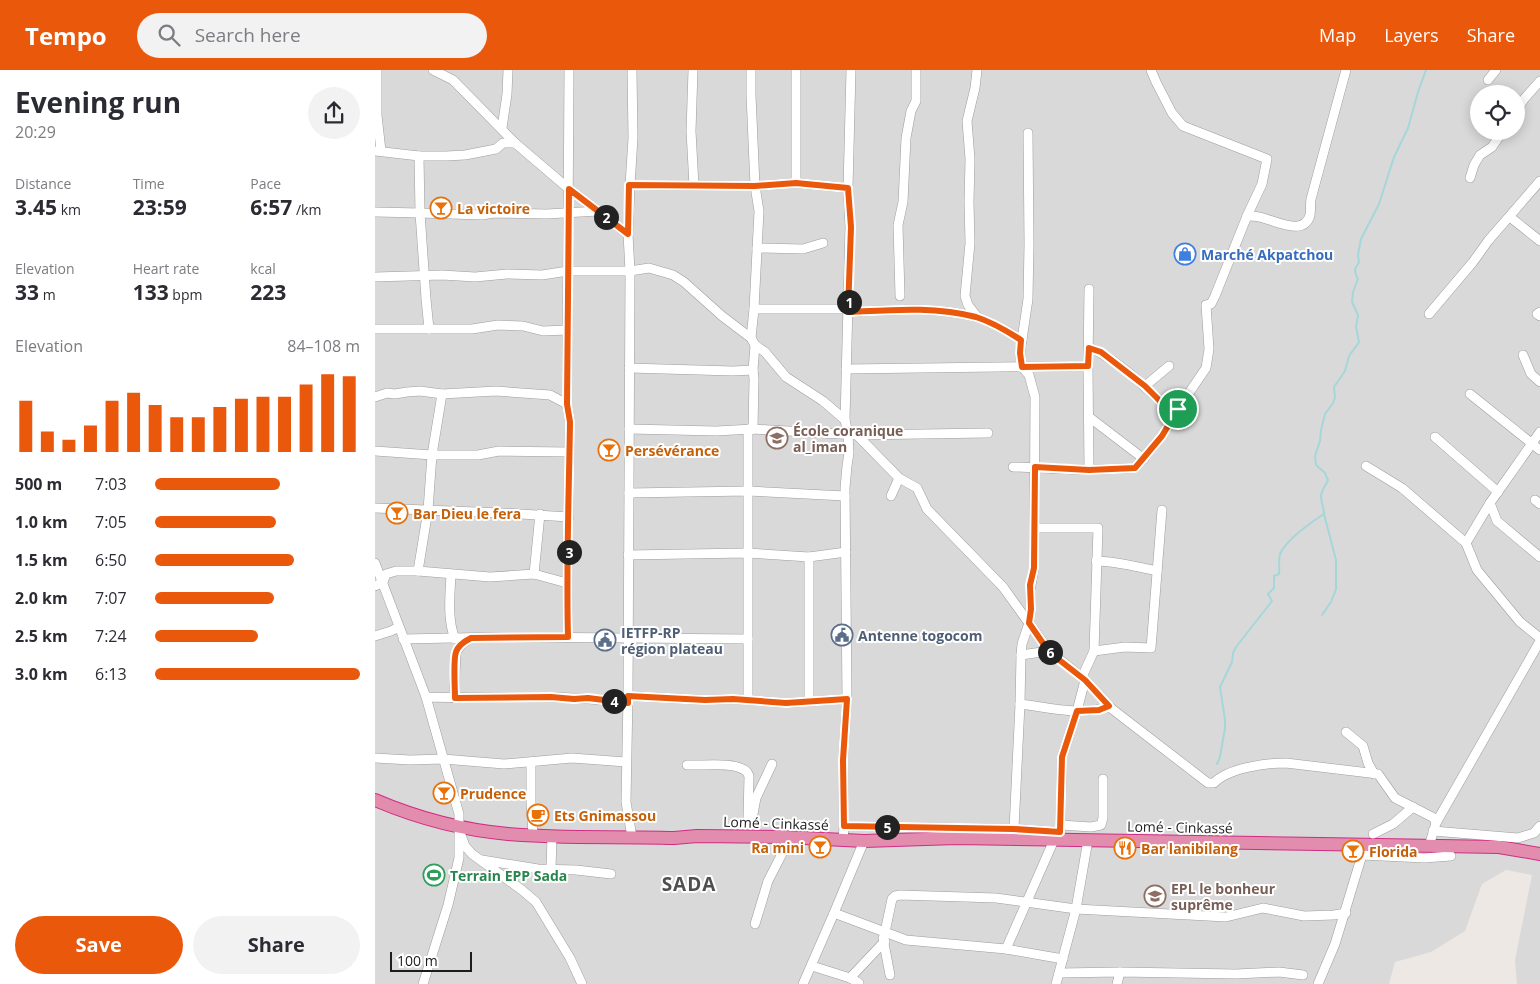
<!DOCTYPE html>
<meta charset="utf-8">
<style>
body{margin:0;font-family:"Open Sans",sans-serif;background:#f2f2f3;color:#2b2b33;height:100vh;display:flex;flex-direction:column;font-size:19px;white-space:nowrap}
*{box-sizing:border-box;margin:0}
p{font-size:16px;color:#7c7c81}
.icon{flex:none;width:28px;height:28px;fill:none;stroke:currentColor;stroke-width:2;stroke-linecap:round;stroke-linejoin:round}
.map{position:relative;flex:1;overflow:hidden}
.details{display:flex;flex-direction:column;background:#fff;width:375px}
.details>*{flex:none}
.buttons{position:absolute;left:1095px;top:15px;display:grid;gap:10px}
.buttons a{display:grid;place-items:center;width:55px;height:55px;border-radius:50%;background:#fff;box-shadow:0 2px 12px #0003;font-size:25px}
.scale{position:absolute;left:15px;bottom:12px;width:82px;box-sizing:border-box;padding-left:5px;border:2px solid #1c1c1c;border-top:0;font-size:14px;line-height:18px;white-space:nowrap;color:#1c1c1c;-webkit-text-stroke:4px #fff;paint-order:stroke}
.pin{position:absolute;display:grid;place-items:center;width:42px;height:42px;color:#fff;margin:-21px;border:2px solid #fff;border-radius:50%;box-shadow:0 1px 5px #0007}
.km{position:absolute;width:25px;height:25px;margin:-12px;border-radius:50%;background:#222;color:#fff;font-size:14px;line-height:25px;text-align:center}
.round{display:grid;place-items:center;flex:none;width:52px;height:52px;border-radius:26px;background:#f2f2f3}
.headline{display:flex;align-items:center;justify-content:space-between;height:85px;padding:0 15px}
h1{font-size:28px;font-weight:700;line-height:38px}
.metrics{display:grid;grid-template-columns:repeat(3,1fr);gap:8px;height:85px;padding:5px 15px}
.metrics div{display:grid;align-content:center}
.metrics b{font-size:21px;font-weight:700}
.metrics small{font-size:14px;font-weight:400}
.metrics p{font-size:14px}
.chart{height:140px;padding:10px 15px}
.chart p{display:flex;justify-content:space-between}
.chart svg{width:100%;height:90px;margin-top:5px;stroke:#ea580c;stroke-width:6}
.action{display:flex;gap:10px;margin-top:auto;padding:10px 15px}
.action a{flex:1;height:58px;border-radius:30px;background:#ea580c;color:#fff;font-size:20px;font-weight:700;line-height:58px;text-align:center}
.action a+a{background:#f2f2f3;color:#2b2b33}
ul{padding:0 15px;list-style:none;font-size:16px}
li{display:grid;grid-template-columns:80px 60px 1fr;align-items:center;height:38px}
li i{height:12px;border-radius:6px;background:#ea580c}
header{display:flex;align-items:center;gap:30px;box-sizing:border-box;height:70px;padding:0 25px;background:#ea580c;color:#fff}
header strong{font-size:24px}
nav{display:flex;gap:28px;margin-inline-start:auto;font-size:18px}
.search{width:350px;height:45px;background:#f2f2f3;display:flex;align-items:center;gap:12px;box-sizing:border-box;padding:0 18px;border-radius:28px;color:#7c7c81;font-size:19px}
main{display:flex;flex:1;min-height:0}
.map>svg:first-child{display:block}
.residential{fill:#dad9da;fill-rule:evenodd}
.lines{fill:none;stroke-linecap:round;stroke-linejoin:round}
.stream{stroke:#a5d7d9;stroke-width:2}
.minor-casing{stroke:#9d9d9d;stroke-width:10}
.highway-casing{stroke:#cf2c83;stroke-width:14}
.minor{stroke:#fff;stroke-width:9}
.highway{stroke:#e28dad;stroke-width:12}
.route-casing{stroke:#fff;stroke-width:10}
.route{stroke:#ea580c;stroke-width:6}
.labels{text-anchor:middle;dominant-baseline:central;stroke-width:4;stroke-linejoin:round;paint-order:stroke}
.food-label{font-size:14px;font-weight:bold;fill:#c56008;stroke:#fff;text-anchor:start}
.shop-label{font-size:14px;font-weight:bold;fill:#366cbe;stroke:#fff;text-anchor:start}
.education-label{font-size:14px;font-weight:bold;fill:#785e54;stroke:#fff;text-anchor:start}
.service-label{font-size:14px;font-weight:bold;fill:#4e5e75;stroke:#fff;text-anchor:start}
.street-label{font-size:14px;fill:#1c1c1c;stroke:#fff}
.leisure-label{font-size:14px;font-weight:bold;fill:#27864d;stroke:#fff;text-anchor:start}
.district-label{font-size:19px;font-weight:bold;letter-spacing:1px;fill:#4f4f4f;stroke:#fff}
</style>
<header>
<strong>Tempo</strong>
<div class="search"><svg class="icon" aria-label="search" viewBox="0 0 24 24"><circle cx="10" cy="10" r="6"/><path d="M15 15l6 6"/></svg>Search here</div>
<nav><a>Map</a><a>Layers</a><a>Share</a></nav>
</header>
<main>
<section class="details">
<div class="headline"><div><h1>Evening run</h1><p>20:29</p></div><a class="round"><svg class="icon" aria-label="share" viewBox="0 0 24 24"><path d="M12 15V3M7 8l5-5 5 5M5 13v7h14v-7"/></svg></a></div>
<div class="metrics">
<div><p>Distance</p><b>3.45<small> km</small></b></div>
<div><p>Time</p><b>23:59</b></div>
<div><p>Pace</p><b>6:57<small> /km</small></b></div>
</div>
<div class="metrics">
<div><p>Elevation</p><b>33<small> m</small></b></div>
<div><p>Heart rate</p><b>133<small> bpm</small></b></div>
<div><p>kcal</p><b>223</b></div>
</div>
<div class="chart"><p><span>Elevation</span>84–108 m</p>
<svg viewBox="0 0 160 44" preserveAspectRatio="none"><path d="M5 44V19M15 44V34M25 44V38M35 44V31M45 44V19M55 44V15M65 44V21M75 44V27M85 44V27M95 44V22M105 44V18M115 44V17M125 44V17M135 44V11M145 44V6M155 44V7"/></svg>
</div>
<ul>
<li><b>500 m</b>7:03<i style="width:61%"></i></li>
<li><b>1.0 km</b>7:05<i style="width:59%"></i></li>
<li><b>1.5 km</b>6:50<i style="width:68%"></i></li>
<li><b>2.0 km</b>7:07<i style="width:58%"></i></li>
<li><b>2.5 km</b>7:24<i style="width:50%"></i></li>
<li><b>3.0 km</b>6:13<i style="width:100%"></i></li>
</ul>
<div class="action"><a>Save</a><a>Share</a></div>
</section>
<div class="map">
<svg width="1165" height="914" viewBox="0 0 1165 914">
<rect width="100%" height="100%" fill="#ede8e3"/>
<path class="residential" d="M0 0H1165V914H1142L1140 890 1157 805 1131 800 1107 814 1090 861 1056 882 1020 892 1014 914H0ZM1104 24H1141V61H1104Z"/>
<g class="lines">
<g class="stream">
<polyline points="947,545 956,532 961,519 961,490 949,444"/>
<path d="M842 694 845 687 850 658V650L845 617 857 592 858 583 861 577 897 531 893 524 899 518V506L904 504C905 498 903 491 905 484 911 470 936 452 949 444 949 438 946 432 946 426 946 421 951 415 953 410L950 403 941 395 940 386 945 371 946 360 950 344 958 333 960 328 959 317 970 301 974 286 984 272 981 257 983 245 977 232 978 222 983 209 981 205 980 199 984 192 983 185 986 169 1004 134 1019 87 1033 58 1043 22 1051 0"/>
</g>
<g class="minor-casing">
<g id="minor">
<polyline points="2,0 2,45 6,81"/>
<polyline points="58,0 78,10 140,73 194,119 253,164"/>
<polyline points="318,0 316,61 319,116"/>
<polyline points="602,0 600,18 592,51 595,89 594,132 595,173 590,226 593,235 603,248"/>
<polyline points="1113,10 1121,0"/>
<polyline points="1141,42 1149,29 1165,11"/>
<polyline points="127,58 132,24 133,0"/>
<polyline points="0,81 44,86 71,86 90,85 121,79 128,73 140,73"/>
<polyline points="44,86 45,143 107,145 119,143 172,144 223,141"/>
<polyline points="1095,108 1099,95 1105,85 1117,77 1128,61"/>
<polyline points="421,113 421,0"/>
<polyline points="255,115 380,116 421,113 473,118"/>
<polyline points="0,142 45,143 51,229 54,259"/>
<path d="M872 146C876 146 881 146 884 147 897 149 929 168 935 145 936 140 935 134 936 129L971 0"/>
<polyline points="1135,147 1165,171"/>
<polyline points="382,178 428,179 448,173"/>
<polyline points="0,207 67,205 100,207 132,204 167,205 193,201 255,201 274,198 298,205 309,212 347,246 376,268 380,275 390,282 411,307 448,331 470,350 473,364 474,383 472,396 470,418 472,629 468,690 469,756 468,770"/>
<polyline points="525,226 523,155 528,132 531,68 536,41 541,31 541,0"/>
<polyline points="379,239 473,239"/>
<path d="M473 242C516 240 559 236 601 247 617 252 632 261 647 270"/>
<polyline points="1165,242 1162,244 1165,246"/>
<polyline points="1054,244 1098,192 1113,171 1165,111"/>
<polyline points="0,259 97,259 123,255 148,256 168,261 193,260"/>
<polyline points="376,268 379,239 384,141 380,116 376,25 376,0"/>
<path d="M714 278C728 281 760 307 771 318 782 327 788 336 803 339"/>
<polyline points="1148,285 1156,304 1165,312"/>
<polyline points="254,298 358,301 378,300 380,275"/>
<polyline points="471,299 713,296"/>
<polyline points="378,300 379,309 378,359"/>
<polyline points="770,316 794,296"/>
<polyline points="1095,324 1165,380"/>
<path d="M0 327 12 323 20 324 32 322 45 321 67 324 121 321 175 325 192 334 195 352C194 423 191 495 193 567"/>
<polyline points="192,334 194,0"/>
<polyline points="714,347 769,389"/>
<polyline points="470,350 475,157 473,118 476,0"/>
<polyline points="254,359 341,361 378,359 482,365 613,363"/>
<path d="M482 365 524 408 542 418 552 439 628 517 674 581 710 610 737 639 833 713H839C853 698 891 693 911 693L1003 704 1020 728 1059 748 1061 753"/>
<polyline points="1060,367 1123,422"/>
<polyline points="0,381 57,385 103,385 124,381 195,382"/>
<polyline points="991,396 1027,418 1091,473 1102,500 1145,552 1165,568"/>
<polyline points="638,397 714,400 760,398 787,366 803,339 831,298 834,279 831,235 836,234 840,226 872,146 887,114 892,89 808,56 797,43 781,12 776,0"/>
<polyline points="714,400 713,296 714,219"/>
<polyline points="254,423 373,421 470,426"/>
<polyline points="516,426 524,408"/>
<polyline points="1160,430 1165,434"/>
<polyline points="1115,433 1122,451 1165,487"/>
<polyline points="0,438 127,443 194,447"/>
<polyline points="659,458 723,458 719,581 707,607"/>
<polyline points="1091,473 1115,433 1165,362"/>
<polyline points="253,485 372,483 434,487 471,482"/>
<path d="M721 491C741 491 762 497 782 501"/>
<polyline points="0,493 51,627 84,744 84,788 73,835 48,914"/>
<polyline points="43,501 53,440 57,385 67,324"/>
<polyline points="159,504 165,444"/>
<path d="M76 505C75 525 72 549 80 569"/>
<polyline points="0,516 8,512 11,504 21,501 43,501 115,507 159,504 192,513"/>
<polyline points="0,566 16,561 24,557"/>
<polyline points="28,569 129,567 373,569"/>
<polyline points="719,581 750,577 776,578 787,440"/>
<polyline points="646,585 674,581"/>
<polyline points="253,626 330,630 358,629 411,633 472,629"/>
<path d="M51 627C118 629 186 623 253 633"/>
<polyline points="79,628 81,582 86,575 94,569"/>
<polyline points="373,630 373,359"/>
<polyline points="434,631 434,487"/>
<path d="M645 634C672 637 709 647 734 636"/>
<polyline points="971,662 988,676 993,693 999,704"/>
<polyline points="0,688 35,690 68,689 129,694 197,688 251,692"/>
<polyline points="156,692 156,732 158,765"/>
<path d="M312 695C328 696 361 691 372 702L374 706 373 748 376 755"/>
<polyline points="378,744 381,728 397,694"/>
<polyline points="686,755 716,757 726,755 728,748 728,709"/>
<polyline points="469,756 639,759 685,762"/>
<polyline points="639,759 645,634 646,585 647,574 654,553 656,539 655,521 659,498 660,327 654,305 647,297 645,283 653,229 654,174 653,63"/>
<polyline points="1058,761 1143,768 1159,763 1165,756"/>
<polyline points="998,764 1018,754 1038,737"/>
<polyline points="86,765 90,776 97,784 147,820 161,832 195,888 207,914"/>
<polyline points="257,767 251,732 253,626 255,201 253,164 255,115 258,68 257,0"/>
<polyline points="685,767 687,687 702,641 710,610"/>
<polyline points="1054,776 1061,753 1165,571"/>
<polyline points="987,785 1049,788 1076,786"/>
<polyline points="107,790 163,799 201,800 236,804"/>
<polyline points="176,799 177,766"/>
<polyline points="459,843 531,870 631,879 688,889"/>
<polyline points="380,854 393,811 411,776 410,767"/>
<polyline points="510,862 517,829 520,826 525,825 621,828 701,839 851,847 888,838 929,846 959,845 971,843"/>
<polyline points="508,868 515,905"/>
<polyline points="631,879 679,770"/>
<polyline points="437,896 475,908 484,913"/>
<polyline points="685,903 745,902 861,904 904,902 928,905"/>
<polyline points="475,908 510,871"/>
<polyline points="428,914 459,843 489,771"/>
<polyline points="681,914 701,839 713,770"/>
<polyline points="742,914 745,902"/>
<polyline points="943,914 960,874 987,785 988,775"/>
</g>
</g>
<g class="highway-casing">
<path id="highway" d="M0 730C42 748 88 760 133 764 188 769 244 766 299 768L322 766 410 767 489 771 582 768 945 774 1124 777 1165 784"/>
</g>
<use href="#minor" class="minor"/>
<use href="#highway" class="highway"/>
</g>
<g class="lines">
<g class="route-casing">
<path id="route" d="M421 113 473 118 476 157 473 242C516 240 559 236 601 247 617 252 632 261 646 270L645 283 647 297 713 296 714 278 726 282 770 316 789 335 803 339 787 366 760 398 714 400 660 397 659 498 655 515 656 539 654 553 674 582 710 610 734 636 724 640 702 641 687 687 685 762 639 759 469 756 468 690 472 629 411 633 358 629 330 630 253 626V633L213 628 199 629 176 627 80 628C80 618 78 590 81 582 83 576 90 571 96 568L193 567C191 495 194 423 195 352L192 334 194 119 253 164 254 115 380 116Z"/>
</g>
<use href="#route" class="route"/>
</g>
<defs>
<g id="bar-ring" transform="scale(1.125)"><circle r="9.5" fill="#fff" stroke="#e8710a" stroke-width="1.5"/><path d="M-6-5H6L.8 .8V4.5H3.5V6h-7V4.5H-.8V.8Z" fill="#e8710a"/></g>
<g id="shop-ring" transform="scale(1.125)"><circle r="9.5" fill="#fff" stroke="#3f7fe0" stroke-width="1.5"/><path d="M-5-2.5h2.3a2.7 3.5 0 0 1 5.4 0H5L5.5 6h-11ZM-1.5-2.5h3a1.5 2.3 0 0 0-3 0Z" fill="#3f7fe0"/></g>
<g id="school-ring" transform="scale(1.125)"><circle r="9.5" fill="#fff" stroke="#8d6e63" stroke-width="1.5"/><path d="M0-5L7-2L0 1L-7-2ZM-4 1L0 2.5L4 1V4Q0 6-4 4Z" fill="#8d6e63"/></g>
<g id="civic-ring" transform="scale(1.125)"><circle r="9.5" fill="#fff" stroke="#5c6f8a" stroke-width="1.5"/><path d="M-.6-6.5H3V-4.5H.6V-3L4-1V1h2V6H-6V1h2V-1L-.6-3ZM-1.2 2.5V6h2.4V2.5Z" fill="#5c6f8a"/></g>
<g id="cafe-ring" transform="scale(1.125)"><circle r="9.5" fill="#fff" stroke="#e8710a" stroke-width="1.5"/><path d="M-5.5-4.5H6V0H3Q3 3.5 0 3.5H-2.5Q-5.5 3.5-5.5 0ZM3-3.2v2h1.7v-2ZM-6 4.5H4V6H-6Z" fill="#e8710a"/></g>
<g id="restaurant-ring" transform="scale(1.125)"><circle r="9.5" fill="#fff" stroke="#e8710a" stroke-width="1.5"/><path d="M-5-6h1v4h1v-4h1v4h1v-4h1v5L-1.5 .5V6h-2V.5L-5-1ZM5-6V6H3V1.5H1.5Q1.5-4 5-6Z" fill="#e8710a"/></g>
<g id="stadium-ring" transform="scale(1.125)"><circle r="9.5" fill="#fff" stroke="#2e9e5b" stroke-width="1.5"/><path d="M0-5a6.5 5 0 1 0 0 10a6.5 5 0 1 0 0-10ZM-3.5-1.8h7v3.6h-7Z" fill="#2e9e5b"/></g>
</defs>
<g fill-rule="evenodd">
<use href="#bar-ring" x="66" y="138"/>
<use href="#shop-ring" x="810" y="184"/>
<use href="#school-ring" x="402" y="368"/>
<use href="#bar-ring" x="234" y="380"/>
<use href="#bar-ring" x="22" y="443"/>
<use href="#civic-ring" x="467" y="565"/>
<use href="#civic-ring" x="230" y="570"/>
<use href="#bar-ring" x="69" y="723"/>
<use href="#cafe-ring" x="163" y="745"/>
<use href="#bar-ring" x="445" y="777"/>
<use href="#restaurant-ring" x="750" y="778"/>
<use href="#bar-ring" x="978" y="781"/>
<use href="#stadium-ring" x="59" y="805"/>
<use href="#school-ring" x="780" y="826"/>
</g>
<g class="labels">
<g class="food-label">
<text x="82" y="138">La victoire</text>
<text x="250" y="380">Persévérance</text>
<text x="38" y="443">Bar Dieu le fera</text>
<text x="85" y="723">Prudence</text>
<text x="179" y="745">Ets Gnimassou</text>
<text x="429" y="777" text-anchor="end">Ra mini</text>
<text x="766" y="778">Bar lanibilang</text>
<text x="994" y="781">Florida</text>
</g>
<g class="shop-label">
<text x="826" y="184">Marché Akpatchou</text>
</g>
<g class="education-label">
<text x="418" y="360">École coranique<tspan x="418" dy="16">al_iman</tspan></text>
<text x="796" y="818">EPL le bonheur<tspan x="796" dy="16">suprême</tspan></text>
</g>
<g class="service-label">
<text x="246" y="562">IETFP-RP<tspan x="246" dy="16">région plateau</tspan></text>
<text x="483" y="565">Antenne togocom</text>
</g>
<g class="street-label">
<text transform="translate(401 753) rotate(2)">Lomé - Cinkassé</text>
<text transform="translate(805 757) rotate(1)">Lomé - Cinkassé</text>
</g>
<g class="leisure-label">
<text x="75" y="805">Terrain EPP Sada</text>
</g>
<g class="district-label">
<text x="314" y="814">SADA</text>
</g>
</g>
</svg>
<div class="buttons">
<a><svg class="icon" aria-label="locate" viewBox="0 0 24 24"><circle cx="12" cy="12" r="6"/><path d="M12 2v4M12 18v4M2 12h4M18 12h4"/></svg></a>
</div>
<div class="scale">100 m</div>
<div class="pin" style="left:803px;top:339px;background:#1e9e55"><svg class="icon" aria-label="arrive" viewBox="0 0 24 24"><path d="M6 21V4h12l-3 4 3 4H6"/></svg></div>
<b class="km" style="left:474px;top:232px">1</b>
<b class="km" style="left:231px;top:147px">2</b>
<b class="km" style="left:194px;top:482px">3</b>
<b class="km" style="left:239px;top:631px">4</b>
<b class="km" style="left:512px;top:757px">5</b>
<b class="km" style="left:675px;top:582px">6</b>
</div>
</main>
